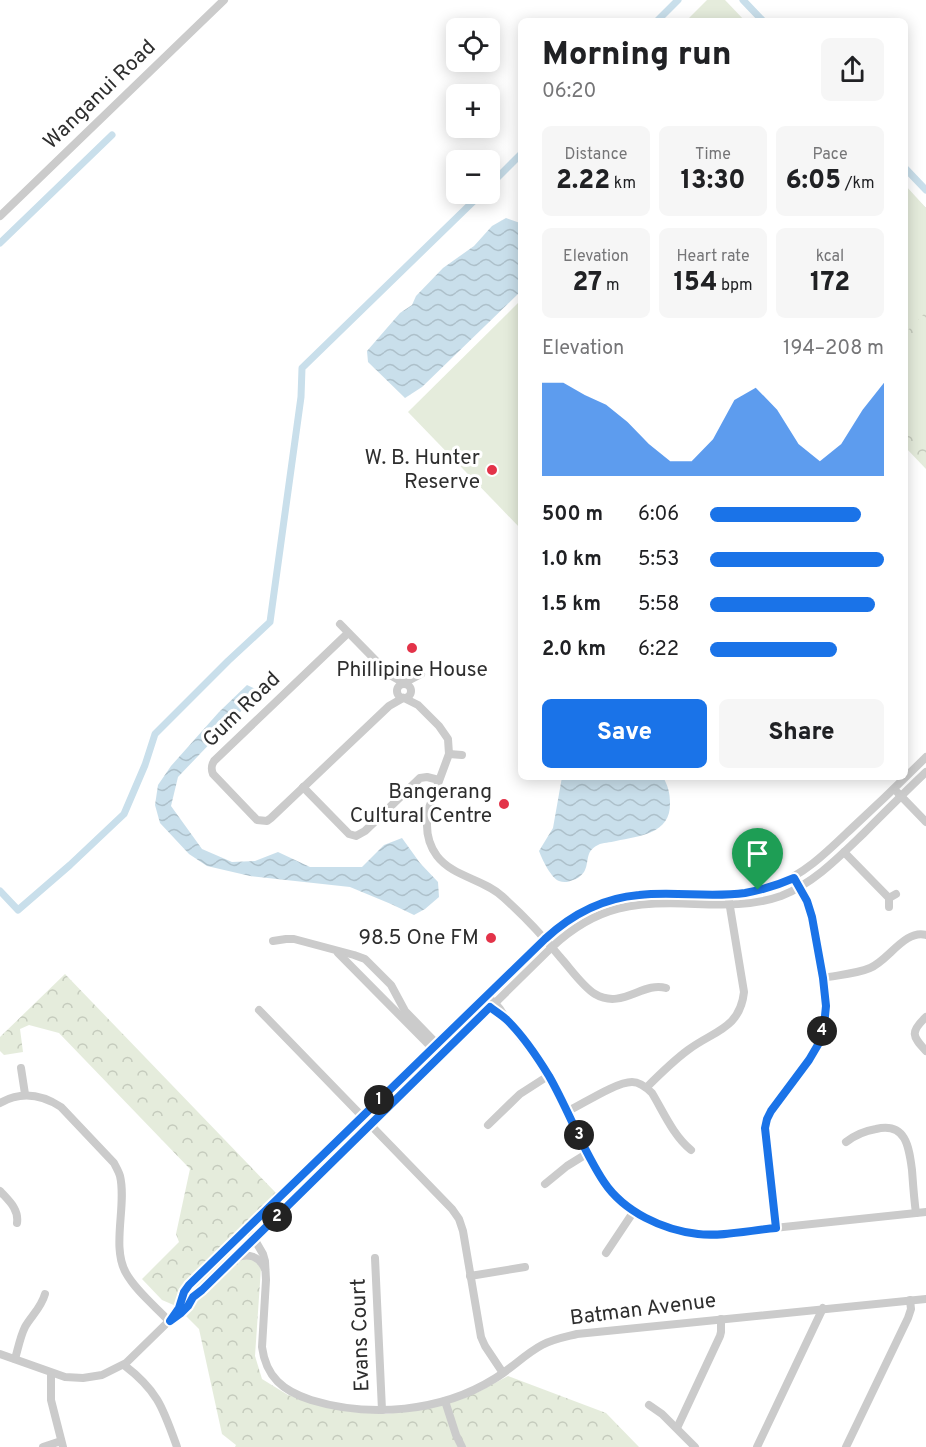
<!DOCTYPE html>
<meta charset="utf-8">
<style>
body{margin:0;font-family:Overpass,sans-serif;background:#f6f6f6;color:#202124;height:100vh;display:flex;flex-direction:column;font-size:22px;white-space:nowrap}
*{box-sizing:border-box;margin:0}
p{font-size:20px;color:#757577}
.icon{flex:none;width:33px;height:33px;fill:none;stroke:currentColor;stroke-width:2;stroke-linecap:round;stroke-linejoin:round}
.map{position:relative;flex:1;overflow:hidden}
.sheet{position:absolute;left:518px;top:18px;width:390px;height:762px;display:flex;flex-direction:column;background:#fff;border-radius:9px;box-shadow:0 3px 15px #0003}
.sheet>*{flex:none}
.buttons{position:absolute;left:446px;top:18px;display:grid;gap:12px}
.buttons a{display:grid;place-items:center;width:54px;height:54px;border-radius:9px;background:#fff;box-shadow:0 3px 15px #0003;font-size:30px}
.pin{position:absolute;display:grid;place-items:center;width:51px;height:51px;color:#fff;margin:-62px -26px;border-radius:50% 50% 50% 0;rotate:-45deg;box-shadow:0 0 6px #0007}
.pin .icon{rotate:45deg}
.km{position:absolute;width:30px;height:30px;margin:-15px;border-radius:50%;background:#222;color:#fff;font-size:16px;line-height:30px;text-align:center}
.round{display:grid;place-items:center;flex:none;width:63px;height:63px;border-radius:9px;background:#f6f6f6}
.headline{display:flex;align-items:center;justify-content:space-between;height:102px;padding:0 24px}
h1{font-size:33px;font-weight:800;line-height:45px}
.stats{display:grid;grid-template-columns:repeat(3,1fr);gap:9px;height:102px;padding:6px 24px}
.stats div{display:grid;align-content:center;border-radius:9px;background:#f6f6f6;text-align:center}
.stats b{font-size:26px;font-weight:800}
.stats small{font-size:16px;font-weight:400}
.stats p{font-size:16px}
.chart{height:168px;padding:12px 24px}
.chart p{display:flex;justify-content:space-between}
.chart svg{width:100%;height:108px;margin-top:6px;fill:#1a73e8;opacity:.7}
.cta{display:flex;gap:12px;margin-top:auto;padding:12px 24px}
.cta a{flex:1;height:69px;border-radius:9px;background:#1a73e8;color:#fff;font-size:24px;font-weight:800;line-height:69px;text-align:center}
.cta a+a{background:#f6f6f6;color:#202124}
ul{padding:0 24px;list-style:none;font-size:20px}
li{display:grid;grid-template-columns:96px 72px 1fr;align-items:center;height:45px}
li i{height:15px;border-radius:8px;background:#1a73e8}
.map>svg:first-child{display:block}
.park{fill:url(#park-crowns)}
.pitch{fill:#e5ecdc}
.water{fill:url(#water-waves)}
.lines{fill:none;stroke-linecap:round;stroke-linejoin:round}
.canal{stroke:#c9dfeb;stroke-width:7}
.minor{stroke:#cbcbcb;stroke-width:8}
.route-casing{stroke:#fff;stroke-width:12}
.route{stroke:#1a73e8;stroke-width:8}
.poi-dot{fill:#e33349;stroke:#fff;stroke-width:2}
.labels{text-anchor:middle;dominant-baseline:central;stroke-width:6;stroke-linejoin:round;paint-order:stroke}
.street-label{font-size:21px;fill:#2e2e2e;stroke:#fff}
.poi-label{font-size:21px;fill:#2e2e2e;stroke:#fff;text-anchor:end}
</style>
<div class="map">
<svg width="926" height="1447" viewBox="0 0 926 1447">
<defs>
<pattern id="park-crowns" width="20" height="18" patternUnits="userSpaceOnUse" patternTransform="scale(1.5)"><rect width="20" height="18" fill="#e5ecdc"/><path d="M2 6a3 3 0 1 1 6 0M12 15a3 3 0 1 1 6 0" fill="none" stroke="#c5cbbd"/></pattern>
<pattern id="water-waves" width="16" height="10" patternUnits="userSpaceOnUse" patternTransform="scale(1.5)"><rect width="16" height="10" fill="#c9dfeb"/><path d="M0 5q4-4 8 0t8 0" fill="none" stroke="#adc0ca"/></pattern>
</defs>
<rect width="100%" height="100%" fill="#fff"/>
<g class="park">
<polygon points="904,185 926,208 926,469 905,447"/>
<polygon points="65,974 276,1193 222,1247 237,1261 242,1259 253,1259 261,1268 255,1356 262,1379 288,1395 339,1410 386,1414 431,1408 478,1392 508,1376 606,1413 639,1447 235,1447 236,1445 222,1434 199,1329 176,1306 162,1300 142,1279 179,1242 176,1234 190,1169 59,1033 29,1025 20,1029 23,1052 4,1055 0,1051 0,1037"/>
</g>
<g class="pitch">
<polygon points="707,0 725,0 745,21 686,21"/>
<polygon points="905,185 926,208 926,312 905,333"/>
<polygon points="520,301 520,528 408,412"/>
<polygon points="926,327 926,441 904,419 905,348"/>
</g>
<g class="water">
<polygon points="506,218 520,223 520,292 422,387 405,398 368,362 367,351 400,313 412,305 416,296 443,268 474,246 492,226"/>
<polygon points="247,685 260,691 178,777 171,806 202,849 232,862 255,861 278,852 310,867 362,867 384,845 402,838 420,863 438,882 439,897 425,909 414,915 391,904 350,887 250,876 207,866 189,854 160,823 155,805 158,785 171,766 219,712"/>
<path d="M562 777H663C668 786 670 793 670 803 671 834 639 836 616 841 610 843 603 842 598 845 584 852 590 862 584 872 581 876 577 879 573 880 569 882 564 883 559 881 551 878 542 859 539 851L553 828Z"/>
</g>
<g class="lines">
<g class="canal">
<polyline points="743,0 763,21"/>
<polyline points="657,21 678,0"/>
<polyline points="904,167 926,190"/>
<polyline points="489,186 520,155"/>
<polyline points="0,243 112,135"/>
<polyline points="0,891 18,910 70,865 124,814 145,765 155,734 228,661 270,622 301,397 302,368 481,194"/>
</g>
<g class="minor">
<polyline points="0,216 224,0"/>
<polyline points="340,624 390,675 404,683"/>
<path d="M348 633 214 761C211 766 211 769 213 774L257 820 267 821 271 818 389 706 403 698"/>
<polyline points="404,683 421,674"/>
<circle cx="404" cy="691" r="7"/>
<path d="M404 698 418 705 439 726 448 739 449 754 429 808C425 825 426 841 437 856 453 877 484 879 503 897 523 915 543 936 560 957 570 968 583 987 595 994 622 1010 643 981 666 988"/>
<polyline points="449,754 462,755"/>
<polyline points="303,787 349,834 356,836 365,831 420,778 427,777 439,780"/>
<polyline points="898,793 926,822"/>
<polyline points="844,852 889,898"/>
<polyline points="889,907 889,898 896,894"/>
<polyline points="273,941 286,939 294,939 354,955 365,959 391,985 405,1011 437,1044"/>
<polyline points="338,953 433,1049"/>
<path d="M823 978C838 975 856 974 870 968 888 961 905 929 926 935"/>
<path d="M491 1000 495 1003 500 1009C516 1035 538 1057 553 1084 572 1116 583 1152 604 1182 629 1218 675 1235 717 1234L926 1212"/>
<polyline points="259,1010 452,1209 459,1219 463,1231 481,1337 485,1346 503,1373"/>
<path d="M926 1017C910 1032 912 1036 926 1051"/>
<polyline points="21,1068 25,1094"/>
<path d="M647 1087C660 1074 673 1061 688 1050 713 1031 740 1029 744 992L729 901"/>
<path d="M0 1103C21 1091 41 1094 61 1107L114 1163C116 1167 119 1172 120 1176 127 1205 111 1247 126 1273 136 1291 155 1306 169 1321"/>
<path d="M568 1111C583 1104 616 1082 632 1082 640 1082 646 1087 652 1093 664 1113 673 1135 691 1150"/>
<polyline points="488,1125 520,1094 548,1076"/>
<path d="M846 1142C855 1135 864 1131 876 1129 906 1122 909 1147 912 1170 913 1184 914 1199 916 1213"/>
<polyline points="545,1184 567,1166 588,1153"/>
<path d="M0 1191C9 1201 19 1209 17 1223"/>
<path d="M776 1228 765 1128 767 1119 771 1111C787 1090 808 1068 818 1043 823 1033 825 1019 826 1008 826 993 822 977 820 962 815 934 811 908 797 883"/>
<path d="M252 1235 263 1254 265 1261 266 1280 262 1347C266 1377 283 1391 311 1400 370 1418 441 1412 494 1379 511 1369 525 1354 542 1345 553 1339 565 1337 577 1334L926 1299"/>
<polyline points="606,1253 634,1211"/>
<path d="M236 1258C248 1253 259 1256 265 1269"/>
<polyline points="375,1258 382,1410"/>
<polyline points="470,1276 525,1267"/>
<path d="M178 1315C187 1307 192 1298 202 1291L552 947C597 905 636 901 695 904 724 905 753 906 781 896 814 883 839 857 864 833 885 812 905 792 926 772"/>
<path d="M0 1354 65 1377 83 1378 102 1375 126 1363 169 1321 179 1308 185 1290 189 1285 545 939C571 915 602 899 638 895 657 892 678 894 697 895 723 895 749 895 774 886 805 874 827 852 850 830 876 806 901 782 926 757"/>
<path d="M15 1359C18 1349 20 1337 25 1327 32 1315 41 1308 45 1294"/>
<path d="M124 1365C158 1391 163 1408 177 1447"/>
<polyline points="51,1373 51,1400 63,1447"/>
<polyline points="445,1401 456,1435 462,1447"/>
<polyline points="649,1405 662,1414 695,1447"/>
<polyline points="677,1428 720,1336 721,1332 721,1319"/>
<polyline points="43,1447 61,1441"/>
<polyline points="757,1447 823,1308"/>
<polyline points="846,1447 908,1318 911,1309 910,1300"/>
</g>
</g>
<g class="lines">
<g class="route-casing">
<path id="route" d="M794 878 807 901 812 917 823 978 826 1006 824 1026 819 1043 809 1060 771 1111 767 1119 765 1128 776 1228C752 1230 721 1237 698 1234 663 1230 624 1212 604 1182 582 1149 569 1111 549 1076 538 1058 524 1037 508 1021 503 1016 496 1012 490 1007L202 1290 193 1297 188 1306 181 1313 170 1321 179 1308 184 1292 189 1285 545 939C571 915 603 898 639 895 674 891 710 898 745 893 762 890 778 885 794 878Z"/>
</g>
<use href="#route" class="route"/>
</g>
<g class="poi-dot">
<circle cx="492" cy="470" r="6"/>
<circle cx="412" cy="648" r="6"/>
<circle cx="504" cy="804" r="6"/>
<circle cx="491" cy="938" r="6"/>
</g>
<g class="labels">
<g class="street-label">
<text transform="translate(100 95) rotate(-44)">Wanganui Road</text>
<text transform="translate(242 710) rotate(-44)">Gum Road</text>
<text transform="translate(643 1310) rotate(-7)">Batman Avenue</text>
<text transform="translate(361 1335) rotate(-92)">Evans Court</text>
</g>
<g class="poi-label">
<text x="480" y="458">W. B. Hunter<tspan x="480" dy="24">Reserve</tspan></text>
<text x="412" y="670" text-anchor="middle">Phillipine House</text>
<text x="492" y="792">Bangerang<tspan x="492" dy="24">Cultural Centre</tspan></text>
<text x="479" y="938">98.5 One FM</text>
</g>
</g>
</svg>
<div class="buttons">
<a><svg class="icon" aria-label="locate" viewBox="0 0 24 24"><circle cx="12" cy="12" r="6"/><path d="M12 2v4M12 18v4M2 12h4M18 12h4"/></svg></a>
<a>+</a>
<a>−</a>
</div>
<div class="pin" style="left:758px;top:890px;background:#1e9e55"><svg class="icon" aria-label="arrive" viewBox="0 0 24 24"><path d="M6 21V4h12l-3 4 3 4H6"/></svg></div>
<b class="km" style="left:379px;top:1100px">1</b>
<b class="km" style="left:277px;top:1217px">2</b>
<b class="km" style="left:579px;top:1135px">3</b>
<b class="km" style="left:822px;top:1031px">4</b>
<section class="sheet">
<div class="headline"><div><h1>Morning run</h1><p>06:20</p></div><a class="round"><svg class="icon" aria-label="share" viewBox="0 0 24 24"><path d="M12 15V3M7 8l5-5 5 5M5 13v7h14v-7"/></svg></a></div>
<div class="stats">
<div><p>Distance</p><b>2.22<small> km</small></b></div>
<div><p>Time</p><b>13:30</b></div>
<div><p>Pace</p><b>6:05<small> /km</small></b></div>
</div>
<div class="stats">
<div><p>Elevation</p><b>27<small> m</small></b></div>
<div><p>Heart rate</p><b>154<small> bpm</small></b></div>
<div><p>kcal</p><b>172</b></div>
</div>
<div class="chart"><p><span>Elevation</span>194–208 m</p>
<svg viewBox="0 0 160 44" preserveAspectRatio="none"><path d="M0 44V6L10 6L20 11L30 15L40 22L50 31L60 38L70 38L80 29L90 13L100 8L110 17L120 31L130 38L140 31L150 17L160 6V44z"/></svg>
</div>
<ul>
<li><b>500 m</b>6:06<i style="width:87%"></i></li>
<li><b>1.0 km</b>5:53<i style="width:100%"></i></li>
<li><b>1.5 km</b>5:58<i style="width:95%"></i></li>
<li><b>2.0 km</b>6:22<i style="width:73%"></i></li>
</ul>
<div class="cta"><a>Save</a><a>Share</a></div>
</section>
</div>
